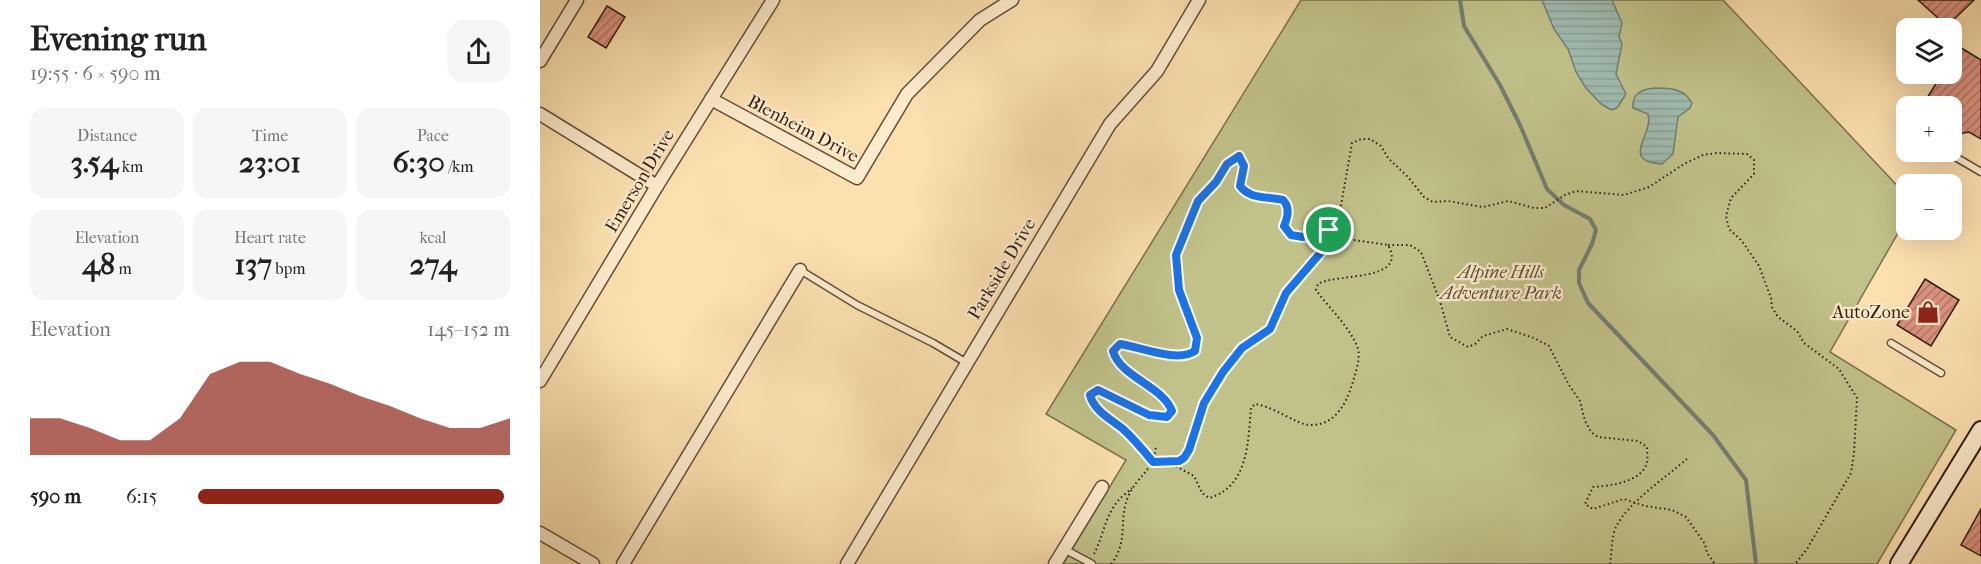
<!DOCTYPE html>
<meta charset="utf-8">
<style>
body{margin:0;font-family:"IM FELL French Canon",serif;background:#f6f6f6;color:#202124;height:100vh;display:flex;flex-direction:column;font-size:22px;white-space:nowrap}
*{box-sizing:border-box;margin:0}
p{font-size:20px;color:#757577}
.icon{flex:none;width:33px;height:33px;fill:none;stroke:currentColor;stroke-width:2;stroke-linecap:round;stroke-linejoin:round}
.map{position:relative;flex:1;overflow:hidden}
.details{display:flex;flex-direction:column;background:#fff;width:540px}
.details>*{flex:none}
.tools{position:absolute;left:1356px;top:18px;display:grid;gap:12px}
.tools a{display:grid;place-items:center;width:66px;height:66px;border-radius:12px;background:#fff;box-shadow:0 6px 24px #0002;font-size:30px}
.pin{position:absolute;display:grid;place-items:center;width:51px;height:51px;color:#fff;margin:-26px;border:3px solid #fff;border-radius:50%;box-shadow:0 2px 6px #0007}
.round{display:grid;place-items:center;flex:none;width:63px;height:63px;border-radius:18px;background:#f6f6f6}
.summary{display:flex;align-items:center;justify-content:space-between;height:102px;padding:0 30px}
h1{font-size:33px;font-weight:700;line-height:45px}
.metrics{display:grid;grid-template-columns:repeat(3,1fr);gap:9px;height:102px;padding:6px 30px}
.metrics div{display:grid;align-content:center;border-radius:15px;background:#f6f6f6;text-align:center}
.metrics b{font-size:30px;font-weight:700}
.metrics small{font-size:16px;font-weight:400}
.metrics p{font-size:16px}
.chart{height:168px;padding:12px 30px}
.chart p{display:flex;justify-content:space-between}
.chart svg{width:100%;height:108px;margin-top:6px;fill:#8f2418;opacity:.7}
ul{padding:0 30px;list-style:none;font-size:20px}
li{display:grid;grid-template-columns:96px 72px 1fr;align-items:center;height:45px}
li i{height:15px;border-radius:8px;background:#8f2418}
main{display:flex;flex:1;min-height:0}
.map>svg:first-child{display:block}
.park{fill:#c1c28a;stroke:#78704e;stroke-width:1.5}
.water{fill:url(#water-rules);stroke:#737d72;stroke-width:1.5}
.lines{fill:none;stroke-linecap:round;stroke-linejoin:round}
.stream{stroke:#737d72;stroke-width:4}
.building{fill:url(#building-hatch);stroke:#2f1e13;stroke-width:1.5}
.lane-casing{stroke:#624e3a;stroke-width:9}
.street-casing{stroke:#624e3a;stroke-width:15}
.secondary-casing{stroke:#2f1e13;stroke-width:20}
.path{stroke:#2f1e13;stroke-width:2;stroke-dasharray:1.5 3;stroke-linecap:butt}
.lane{stroke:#fdebcc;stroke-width:6}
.street{stroke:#fdebcc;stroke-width:12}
.secondary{stroke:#fdebcc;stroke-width:16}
.route-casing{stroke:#fff;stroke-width:12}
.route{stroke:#1a73e8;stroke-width:8}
.labels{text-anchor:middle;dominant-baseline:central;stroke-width:4.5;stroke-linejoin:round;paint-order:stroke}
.street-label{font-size:18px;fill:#2f1e13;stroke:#fdebcc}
.park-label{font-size:18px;font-style:italic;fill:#5b4f37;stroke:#fdebcc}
.poi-label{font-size:18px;fill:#2f1e13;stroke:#fdebcc;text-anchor:end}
</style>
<main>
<section class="details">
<div class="summary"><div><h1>Evening run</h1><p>19:55 · 6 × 590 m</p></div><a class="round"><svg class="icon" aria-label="share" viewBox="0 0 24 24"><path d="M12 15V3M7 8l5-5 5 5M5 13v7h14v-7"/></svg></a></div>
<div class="metrics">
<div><p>Distance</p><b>3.54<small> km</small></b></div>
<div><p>Time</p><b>23:01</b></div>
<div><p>Pace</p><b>6:30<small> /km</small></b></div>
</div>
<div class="metrics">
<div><p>Elevation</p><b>48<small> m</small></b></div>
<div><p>Heart rate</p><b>137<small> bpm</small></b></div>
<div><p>kcal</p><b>274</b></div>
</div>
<div class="chart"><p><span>Elevation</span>145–152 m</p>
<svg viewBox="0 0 160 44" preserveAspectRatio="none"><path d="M0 44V29L10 29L20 33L30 38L40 38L50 29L60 11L70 6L80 6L90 11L100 15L110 20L120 24L130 29L140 33L150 33L160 29V44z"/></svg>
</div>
<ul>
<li><b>590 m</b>6:15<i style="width:98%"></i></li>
</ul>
</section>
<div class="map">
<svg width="1441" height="564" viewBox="0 0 1441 564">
<defs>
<pattern id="water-rules" width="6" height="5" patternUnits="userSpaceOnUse" patternTransform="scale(1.5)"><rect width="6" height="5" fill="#a0bcb1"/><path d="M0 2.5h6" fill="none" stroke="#8aa197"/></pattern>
<pattern id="building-hatch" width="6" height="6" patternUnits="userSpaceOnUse" patternTransform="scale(1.5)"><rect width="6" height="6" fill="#dd9381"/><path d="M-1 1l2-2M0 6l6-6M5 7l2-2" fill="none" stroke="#b47768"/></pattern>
</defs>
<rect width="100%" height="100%" fill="#fce0b0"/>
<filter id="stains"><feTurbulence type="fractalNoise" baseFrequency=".00333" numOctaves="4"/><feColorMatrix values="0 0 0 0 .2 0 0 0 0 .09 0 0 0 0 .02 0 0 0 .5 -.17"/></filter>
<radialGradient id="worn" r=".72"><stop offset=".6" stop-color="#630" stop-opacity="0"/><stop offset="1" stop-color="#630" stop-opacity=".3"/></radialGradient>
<polygon class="park" points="761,0 1183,0 1366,195 1366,219 1290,352 1416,430 1337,564 523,564 586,460 506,414"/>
<g class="water">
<polygon points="1002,0 1072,0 1082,23 1079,37 1082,44 1076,74 1086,94 1077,108 1071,110 1061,104 1046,88 1036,72 1028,49 1014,29"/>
<path d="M1116 88C1132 88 1144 89 1152 103L1150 108 1138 117 1133 154 1122 164C1079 161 1114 136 1108 114L1093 108C1092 92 1103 89 1116 88Z"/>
</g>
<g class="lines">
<polyline class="stream" points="920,0 924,26 960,85 980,125 1007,189 1024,205 1050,219 1056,230 1052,244 1039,270 1039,283 1048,303 1173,435 1206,480 1216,564"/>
</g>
<g class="building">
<polygon points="1378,0 1434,0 1407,26"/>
<polygon points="67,6 85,17 66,48 48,37"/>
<polygon points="1418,46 1441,60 1441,139 1429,132 1412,135 1412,106 1382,106 1402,74 1412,74 1412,57"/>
<polygon points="1385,279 1419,300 1391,346 1357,325"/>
<polygon points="1441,509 1441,556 1421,545"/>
</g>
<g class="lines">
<g class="lane-casing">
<g id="lane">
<polyline points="1412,155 1441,172"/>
<polyline points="260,270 317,305 393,343 427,363"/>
<polyline points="1351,343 1401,373"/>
<polyline points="524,549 552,564"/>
</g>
</g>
<g class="street-casing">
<g id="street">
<polyline points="0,61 37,0"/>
<polyline points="171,99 317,178 367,94 440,20 472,0"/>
<polyline points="0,114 117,186"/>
<polyline points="0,381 117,186 233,0"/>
<polyline points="0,533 53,564"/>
<polyline points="83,564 260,270"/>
<polyline points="307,564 570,124 617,71 659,0"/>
<polyline points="515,564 562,487"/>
</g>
</g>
<g class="secondary-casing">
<polyline id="secondary" points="1359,564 1441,430"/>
</g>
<g class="path">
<polyline points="789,230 800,211 812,143 821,139 830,139 841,146 848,158 868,177 884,197 893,202 908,201 943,207 968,201 994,208 1005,208 1025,195 1036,191 1084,195 1109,187 1144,164 1163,155 1177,153 1207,154 1214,160 1214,174 1191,198 1186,216 1189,229 1202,241 1219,266 1231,298 1232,307 1238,317 1257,331 1264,343 1299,369 1317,398 1314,453 1311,473 1267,549 1255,564"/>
<path d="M848 245H870L881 252 900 301 910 337 928 347 935 344 943 336 967 329 994 338 1009 346 1029 385 1040 401 1045 421 1051 432 1058 437 1098 441 1107 447C1107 452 1108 458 1107 462 1103 482 1070 486 1053 487L1045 504 1053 509 1084 499 1105 506 1132 510 1146 517 1165 544 1167 553 1175 564"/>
<path d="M628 462 654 476 662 493 669 498C709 487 708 440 711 408L715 404C736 407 756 425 771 425 798 425 808 399 814 378 817 368 821 356 817 346 808 325 789 308 776 290L778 284C796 273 869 282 848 245L800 238 795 236 789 230 763 237 751 235 745 227C748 217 750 207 743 200 727 196 711 200 700 186L704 166 699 156 687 164 677 182 658 201 636 255 639 290 657 338 655 351C638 363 617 351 599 347 593 346 587 345 580 344L573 351C579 377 623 386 632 411L627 416 609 415 558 390 550 395C554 411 572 420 583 429 594 439 604 451 613 462L639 461 644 457 649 450 664 403 683 372 702 348 730 329 746 293 795 236"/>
<path d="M554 554C563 537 565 516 578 501 582 496 588 492 592 488"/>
<path d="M571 564C589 542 578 521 588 497 597 475 614 472 616 445"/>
<path d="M1070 564C1072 552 1071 538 1076 527 1087 503 1128 476 1148 458"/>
</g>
<use href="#lane" class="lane"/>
<use href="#street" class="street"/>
<use href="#secondary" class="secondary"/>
</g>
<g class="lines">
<g class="route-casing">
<path id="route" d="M699 156 704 166 700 186C711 200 727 196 743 200 750 207 748 217 744 226L751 235 763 237 789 230 795 236 746 293 730 329 702 348 683 372 664 403 649 450 644 458 639 461 613 462C604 451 594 439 583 429 572 420 554 411 550 395L558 390 609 415 627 417 632 411C623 386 580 377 573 351L580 344C600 347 638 363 655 351L657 338 639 290 636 255 658 201 676 182 687 164Z"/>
</g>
<use href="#route" class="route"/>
</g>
<defs>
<g id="shop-bare" transform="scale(1.8)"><path d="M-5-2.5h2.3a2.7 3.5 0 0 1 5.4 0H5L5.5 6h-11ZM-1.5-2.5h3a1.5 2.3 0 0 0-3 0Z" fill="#8f2418" stroke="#fdebcc" stroke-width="2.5" paint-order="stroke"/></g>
</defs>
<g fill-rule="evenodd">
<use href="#shop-bare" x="1388" y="312"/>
</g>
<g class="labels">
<g class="street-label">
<text transform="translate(263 129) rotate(28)">Blenheim Drive</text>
<text transform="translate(100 181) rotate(-59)">Emerson Drive</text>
<text transform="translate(462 269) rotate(-59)">Parkside Drive</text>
</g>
<g class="park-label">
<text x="961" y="272">Alpine Hills<tspan x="961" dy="21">Adventure Park</tspan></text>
</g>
<g class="poi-label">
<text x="1370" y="312">AutoZone</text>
</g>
</g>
<rect width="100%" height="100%" filter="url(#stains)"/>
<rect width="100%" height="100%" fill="url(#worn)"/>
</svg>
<div class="tools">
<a><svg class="icon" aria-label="layers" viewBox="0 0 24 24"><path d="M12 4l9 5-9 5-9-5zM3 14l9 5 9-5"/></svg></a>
<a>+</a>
<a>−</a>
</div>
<div class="pin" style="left:789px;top:230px;background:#1e9e55"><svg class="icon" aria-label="arrive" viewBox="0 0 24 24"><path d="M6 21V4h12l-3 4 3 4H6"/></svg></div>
</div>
</main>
